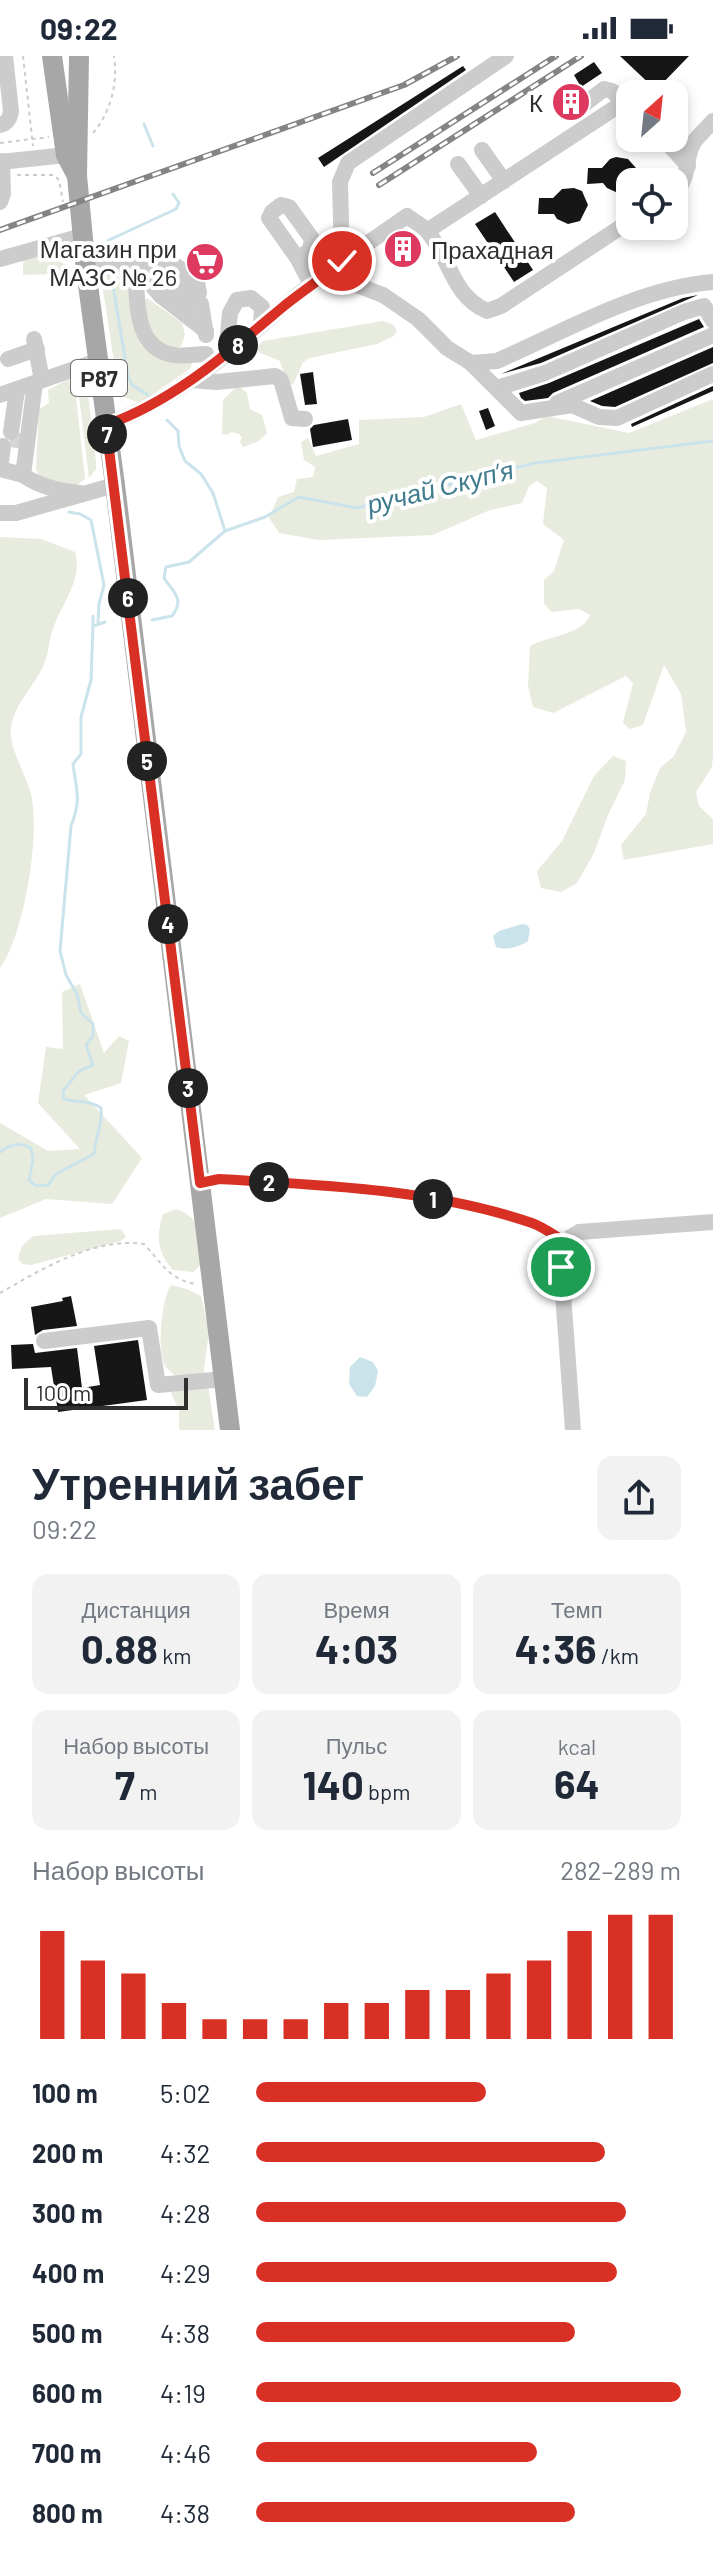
<!DOCTYPE html>
<html lang="ru">
<meta charset="utf-8">
<style>
body{margin:0;font-family:Barlow,sans-serif;background:#f2f2f3;color:#1f2937;height:100vh;display:flex;flex-direction:column;font-size:30px;white-space:nowrap}
*{box-sizing:border-box;margin:0}
p{font-size:26px;color:#747a83}
.icon{flex:none;width:44px;height:44px;fill:none;stroke:currentColor;stroke-width:2;stroke-linecap:round;stroke-linejoin:round}
.map{position:relative;height:1374px;overflow:hidden}
.drawer{display:flex;flex-direction:column;background:#fff;flex:1}
.drawer>*{flex:none}
.needle{width:52px;rotate:27deg}
.controls{position:absolute;left:616px;top:24px;display:grid;gap:16px}
.controls a{display:grid;place-items:center;width:72px;height:72px;border-radius:16px;background:#fff;box-shadow:0 4px 12px #0003;font-size:40px}
.scale{position:absolute;left:24px;bottom:20px;width:164px;box-sizing:border-box;padding-left:8px;border:4px solid #2f2f2f;border-top:0;font-size:22px;line-height:28px;white-space:nowrap;color:#2f2f2f;-webkit-text-stroke:6px #fff;paint-order:stroke}
.pin{position:absolute;display:grid;place-items:center;width:68px;height:68px;color:#fff;margin:-34px;border:4px solid #fff;border-radius:50%;box-shadow:0 2px 8px #0007}
.km{position:absolute;width:40px;height:40px;margin:-20px;border-radius:50%;background:#222;color:#fff;font-size:22px;line-height:40px;text-align:center}
.round{display:grid;place-items:center;flex:none;width:84px;height:84px;border-radius:16px;background:#f2f2f3}
.overview{display:flex;align-items:center;justify-content:space-between;height:136px;padding:0 32px}
h1{font-size:44px;font-weight:700;line-height:60px}
.metrics{display:grid;grid-template-columns:repeat(3,1fr);gap:12px;height:136px;padding:8px 32px}
.metrics div{display:grid;align-content:center;border-radius:16px;background:#f2f2f3;text-align:center}
.metrics b{font-size:40px;font-weight:700}
.metrics small{font-size:22px;font-weight:400}
.metrics p{font-size:22px}
.chart{height:224px;padding:16px 32px}
.chart p{display:flex;justify-content:space-between}
.chart svg{width:100%;height:144px;margin-top:8px;stroke:#d93025;stroke-width:6}
ul{padding:0 32px;list-style:none;font-size:26px}
li{display:grid;grid-template-columns:128px 96px 1fr;align-items:center;height:60px}
li i{height:20px;border-radius:10px;background:#d93025}
.status{display:flex;justify-content:space-between;align-items:center;height:56px;padding:0 40px;background:#fff;direction:ltr}
.status svg{height:22px;fill:currentColor}
.map>svg:first-child{display:block}
.green{fill:#e7ecde}
.water{fill:#cbe3eb}
.lines{fill:none;stroke-linecap:round;stroke-linejoin:round}
.stream{stroke:#cbe3eb;stroke-width:3}
.building{fill:#161616}
.minor-tunnel{stroke:#d5d5d5;stroke-width:16;stroke-dasharray:16 8;stroke-linecap:butt}
.path{stroke:#ccc;stroke-width:2;stroke-dasharray:4 4;stroke-linecap:butt}
.minor{stroke:#ccc;stroke-width:16}
.major{stroke:#a7a7a7;stroke-width:20}
.rail-casing{stroke:#848484;stroke-width:6}
.rail{stroke:#fff;stroke-width:3;stroke-dasharray:9;stroke-linecap:butt}
.route-casing{stroke:#fff;stroke-width:16}
.route{stroke:#d93025;stroke-width:10}
.labels{text-anchor:middle;dominant-baseline:central;stroke-width:8;stroke-linejoin:round;paint-order:stroke}
.shield{fill:#fff;stroke:#6d6d6d;stroke-width:2}
.shield-label{font-size:22px;font-weight:bold;fill:#2f2f2f}
.poi-label{font-size:24px;fill:#2f2f2f;stroke:#fff;text-anchor:end}
.water-label{font-size:26px;font-style:italic;fill:#407c8e;stroke:#fff}
</style>
<div class="status"><b>09:22</b><svg viewBox="0 0 49 12"><path d="M0 12V9h3v3zM5 12V6h3v6zM10 12V3h3v9zM15 12V0h3v12zM26 1h20v11H26zM47 4h2v5h-2z"/></svg></div>
<div class="map">
<svg width="713" height="1374" viewBox="0 0 713 1374">
<rect width="100%" height="100%" fill="#fff"/>
<g class="green">
<polygon points="58,195 59,205 67,210 71,217 69,227 62,234 52,218 23,219 23,206 29,197"/>
<polygon points="112,219 128,223 141,289 147,293 192,304 191,312 140,347 119,339 102,227 104,222"/>
<polygon points="147,242 182,267 185,279 181,290 176,292 151,284 144,246"/>
<polygon points="383,265 392,268 397,274 394,280 377,288 310,302 303,306 293,329 286,326 280,305 258,296 257,291 263,285"/>
<path d="M69 323 70 332H75L85 423C70 437 54 427 38 419L36 413 39 353 49 347 48 334Z"/>
<polygon points="80,326 88,338 96,406 96,413 89,422 78,332"/>
<polygon points="240,331 247,337 250,353 262,359 267,377 259,385 243,391 240,386 242,381 239,378 231,376 227,379 222,378 223,344 235,332"/>
<path d="M713 343V699L712 711 696 736 699 750 713 763V788L624 804 621 789 646 758 650 737 660 712 674 700 686 676 681 638 664 609 643 669 630 673 623 667 633 627 626 620 553 657 533 651 528 630 530 590C547 580 583 579 590 559L579 553 551 556 544 547V524L554 515 564 484 543 468 547 432 537 425 529 430 522 447 490 454 433 479 319 484 279 477 269 462 278 441 294 436 297 423 313 421 315 411 304 404 301 386 308 382 316 400 359 388V364L424 361 461 348 476 384 535 367 547 360 629 377Z"/>
<path d="M0 481 41 483 75 496C83 522 63 546 54 570 49 582 49 595 45 606 36 629 15 646 11 671 8 690 25 716 30 735 42 773 24 880 0 912Z"/>
<polygon points="613,700 626,705 625,724 608,759 594,797 577,827 561,836 541,832 537,815 562,785 594,720"/>
<polygon points="80,928 104,997 119,980 129,985 121,1027 84,1039 142,1102 112,1148 46,1143 0,1162 0,1067 48,1095 80,1093 38,1047 46,991 63,993 62,936"/>
<path d="M176 1153C205 1164 199 1179 202 1207L194 1216 173 1214C157 1196 156 1180 163 1158Z"/>
<polygon points="121,1173 126,1181 121,1185 31,1209 22,1208 18,1202 22,1190 33,1180"/>
<path d="M171 1229 187 1233 201 1240 209 1275 203 1322 179 1323C175 1319 168 1314 165 1310 157 1293 161 1245 171 1229Z"/>
<polygon points="179,1330 208,1330 215,1374 179,1374 179,1354 171,1337"/>
</g>
<g class="water">
<path d="M522 868 527 869 530 873 528 885C519 891 506 895 496 891L493 880 499 875Z"/>
<polygon points="360,1301 373,1306 378,1315 375,1330 367,1341 357,1340 349,1328 350,1311"/>
</g>
<g class="lines">
<g class="stream">
<polyline points="144,68 153,90"/>
<polyline points="106,194 105,189 109,184 176,153 179,147 173,138"/>
<polyline points="112,224 128,320 132,329 148,339"/>
<polyline points="167,364 178,375 179,390 185,405 201,418 213,437 225,475"/>
<polyline points="69,456 80,458 91,464 104,529 99,548 98,566"/>
<path d="M152 564 172 560C185 543 174 537 164 522L166 511 189 506 225 475 265 461 299 441 357 452 535 407 713 385"/>
<polyline points="93,570 93,560"/>
<path d="M0 1096C11 1088 19 1086 31 1092L33 1104 29 1124 36 1130 48 1129 56 1118 94 1098C95 1082 103 1068 101 1052 90 1044 77 1047 64 1043L63 1035 79 1015 93 1009 86 989 93 980V968L81 957 77 938 66 919 60 895 71 770C82 742 76 734 73 708L81 698V661L91 624 93 570 105 566"/>
</g>
</g>
<g class="building">
<polygon points="620,0 689,0 656,34"/>
<polygon points="594,6 602,17 581,31 574,19"/>
<polygon points="463,10 466,14 324,111 318,102"/>
<polygon points="616,101 628,103 636,112 636,126 630,126 630,133 618,137 607,132 603,127 587,128 588,112 602,112 610,103"/>
<polygon points="574,132 582,135 588,149 580,165 568,168 557,163 554,158 538,158 539,142 553,142 562,133"/>
<polygon points="495,156 533,214 514,226 475,168"/>
<polygon points="199,195 218,209 207,223 190,207"/>
<polygon points="698,239 541,307 501,318 683,242"/>
<polygon points="699,263 704,271 553,337 548,342 525,345 521,342 519,337 549,327"/>
<polygon points="713,291 713,307 615,351 602,350 590,345"/>
<polygon points="313,316 317,348 305,349 300,318"/>
<polygon points="713,330 713,335 632,371 631,368"/>
<polygon points="488,352 495,370 486,374 479,355"/>
<polygon points="348,363 352,384 313,391 310,373 314,369"/>
<polygon points="71,1240 77,1270 43,1274 35,1279 31,1251 63,1245 62,1242"/>
<polygon points="138,1284 147,1344 58,1356 51,1311 12,1313 11,1289 33,1288 35,1297 77,1292 82,1332 100,1329 94,1290"/>
</g>
<g class="lines">
<polyline class="minor-tunnel" points="17,392 19,377"/>
<g class="path">
<polyline points="23,0 33,90"/>
<path d="M93 77C111 56 118 27 114 0"/>
<polyline points="0,87 49,81"/>
<polyline points="17,119 54,119 59,124 63,146"/>
<path d="M217 1123C252 1123 288 1126 322 1129 390 1135 493 1144 551 1178"/>
<path d="M0 1237C42 1213 94 1181 144 1188 161 1206 169 1224 196 1228"/>
</g>
<g class="minor">
<polyline points="574,56 604,33 612,35 624,46"/>
<path d="M0 69C8 67 10 62 11 55L5 0"/>
<polyline points="663,82 688,110"/>
<polyline points="482,94 504,125"/>
<polyline points="0,106 66,99"/>
<polyline points="458,108 481,140"/>
<path d="M674 136C691 124 684 101 694 86 699 79 707 72 713 65"/>
<polyline points="0,146 3,138 2,105"/>
<polyline points="427,175 624,46 630,49"/>
<polyline points="0,203 82,180"/>
<polyline points="298,203 310,194 312,183 289,151 281,149 272,156 269,162 298,203 311,228"/>
<polyline points="342,205 340,126 348,107 506,0"/>
<path d="M135 209C138 241 132 293 174 299 184 301 196 298 206 298"/>
<polyline points="135,209 161,240 206,275"/>
<polyline points="86,214 172,207 187,218"/>
<path d="M328 218 342 205 407 160C413 165 422 169 427 175 450 202 452 240 487 255L501 250 630 165"/>
<polyline points="161,240 181,213"/>
<polyline points="172,248 192,222"/>
<polyline points="201,248 206,279"/>
<polyline points="187,252 199,237 197,226"/>
<polyline points="34,283 42,324"/>
<polyline points="226,299 230,257 237,244 251,242 262,251 261,269"/>
<polyline points="8,303 37,293"/>
<polyline points="471,307 521,357 572,349 599,361 617,362 713,318"/>
<polyline points="190,324 217,326 275,320 281,324 292,362 305,363"/>
<path d="M35 327 23 419C40 431 59 435 80 437"/>
<polyline points="497,332 545,317 684,256 704,250 713,265"/>
<polyline points="0,339 97,305"/>
<polyline points="557,347 713,279"/>
<path d="M106 369C150 353 190 327 227 298 261 272 291 240 328 218L383 239 418 263 447 292 471 307 497 305C565 275 638 232 713 226"/>
<polyline points="11,376 17,334"/>
<polyline points="0,413 23,419"/>
<polyline points="0,413 3,390"/>
<polyline points="0,457 16,457 115,429"/>
<polyline points="44,1285 149,1272 158,1329 224,1323"/>
<polyline points="573,1374 561,1211 564,1185 579,1176 713,1166"/>
</g>
<g class="major">
<polyline points="52,0 66,99 77,120"/>
<polyline points="79,0 77,120 86,214 115,429 230,1374"/>
</g>
<g class="rail-casing">
<g id="rail">
<polyline points="373,117 556,0"/>
<polyline points="379,129 581,0"/>
<polyline points="0,174 404,29 457,0"/>
</g>
</g>
<use href="#rail" class="rail"/>
</g>
<g class="lines">
<g class="route-casing">
<path id="route" d="M342 205C324 221 303 235 284 250 229 296 174 345 106 369L200 1127 219 1123C323 1129 432 1133 532 1167 543 1171 554 1179 564 1185L561 1211"/>
</g>
<use href="#route" class="route"/>
</g>
<defs>
<g id="building-disc" transform="scale(2)"><circle r="9.5" fill="#de3a5f" stroke="#fff"/><path d="M-4-6H4V6H1V3H-1V6H-4ZM-2.5-4.3h1.7v1.8h-1.7ZM.8-4.3h1.7v1.8H.8ZM-2.5-1h1.7V.8h-1.7ZM.8-1h1.7V.8H.8Z" fill="#fff"/></g>
<g id="supermarket-disc" transform="scale(2)"><circle r="9.5" fill="#de3a5f" stroke="#fff"/><path d="M-6-5.5h2.5l.6 2H6L4.5 2H-2.5L-4.4-4H-6ZM-1.5 3.2a1.3 1.3 0 1 0 .1 0ZM3 3.2a1.3 1.3 0 1 0 .1 0Z" fill="#fff"/></g>
</defs>
<g fill-rule="evenodd">
<use href="#building-disc" x="571" y="46"/>
<use href="#building-disc" x="403" y="193"/>
<use href="#supermarket-disc" x="205" y="206"/>
</g>
<g class="labels">
<rect class="shield" x="71" y="304" width="56" height="36" rx="6"/>
<g class="shield-label">
<text x="99" y="322">Р87</text>
</g>
<g class="poi-label">
<text x="543" y="46">К</text>
<text x="177" y="192">Магазин при<tspan x="177" dy="28">МАЗС № 26</tspan></text>
<text x="431" y="193" text-anchor="start">Прахадная</text>
</g>
<g class="water-label">
<text transform="translate(440 430) rotate(-14)">ручай Скупʼя</text>
</g>
</g>
</svg>
<div class="controls">
<a><svg class="needle" viewBox="-14 -14 28 28"><path d="M0-13l5 13h-10z" fill="#e53935"/><path d="M0 13l5-13h-10z" fill="#747a83"/></svg></a>
<a><svg class="icon" aria-label="locate" viewBox="0 0 24 24"><circle cx="12" cy="12" r="6"/><path d="M12 2v4M12 18v4M2 12h4M18 12h4"/></svg></a>
</div>
<div class="scale">100 m</div>
<div class="pin" style="left:561px;top:1211px;background:#1e9e55"><svg class="icon" aria-label="arrive" viewBox="0 0 24 24"><path d="M6 21V4h12l-3 4 3 4H6"/></svg></div>
<div class="pin" style="left:342px;top:205px;background:#d93025"><svg class="icon" aria-label="check" viewBox="0 0 24 24"><path d="M5 12l5 5 9-10"/></svg></div>
<b class="km" style="left:433px;top:1143px">1</b>
<b class="km" style="left:269px;top:1126px">2</b>
<b class="km" style="left:188px;top:1032px">3</b>
<b class="km" style="left:168px;top:868px">4</b>
<b class="km" style="left:147px;top:705px">5</b>
<b class="km" style="left:128px;top:542px">6</b>
<b class="km" style="left:107px;top:378px">7</b>
<b class="km" style="left:238px;top:289px">8</b>
</div>
<section class="drawer">
<div class="overview"><div><h1>Утренний забег</h1><p>09:22</p></div><a class="round"><svg class="icon" aria-label="share" viewBox="0 0 24 24"><path d="M12 15V3M7 8l5-5 5 5M5 13v7h14v-7"/></svg></a></div>
<div class="metrics">
<div><p>Дистанция</p><b>0.88<small> km</small></b></div>
<div><p>Время</p><b>4:03</b></div>
<div><p>Темп</p><b>4:36<small> /km</small></b></div>
</div>
<div class="metrics">
<div><p>Набор высоты</p><b>7<small> m</small></b></div>
<div><p>Пульс</p><b>140<small> bpm</small></b></div>
<div><p>kcal</p><b>64</b></div>
</div>
<div class="chart"><p><span>Набор высоты</span>282–289 m</p>
<svg viewBox="0 0 160 44" preserveAspectRatio="none"><path d="M5 44V11M15 44V20M25 44V24M35 44V33M45 44V38M55 44V38M65 44V38M75 44V33M85 44V33M95 44V29M105 44V29M115 44V24M125 44V20M135 44V11M145 44V6M155 44V6"/></svg>
</div>
<ul>
<li><b>100 m</b>5:02<i style="width:54%"></i></li>
<li><b>200 m</b>4:32<i style="width:82%"></i></li>
<li><b>300 m</b>4:28<i style="width:87%"></i></li>
<li><b>400 m</b>4:29<i style="width:85%"></i></li>
<li><b>500 m</b>4:38<i style="width:75%"></i></li>
<li><b>600 m</b>4:19<i style="width:100%"></i></li>
<li><b>700 m</b>4:46<i style="width:66%"></i></li>
<li><b>800 m</b>4:38<i style="width:75%"></i></li>
</ul>
</section>
